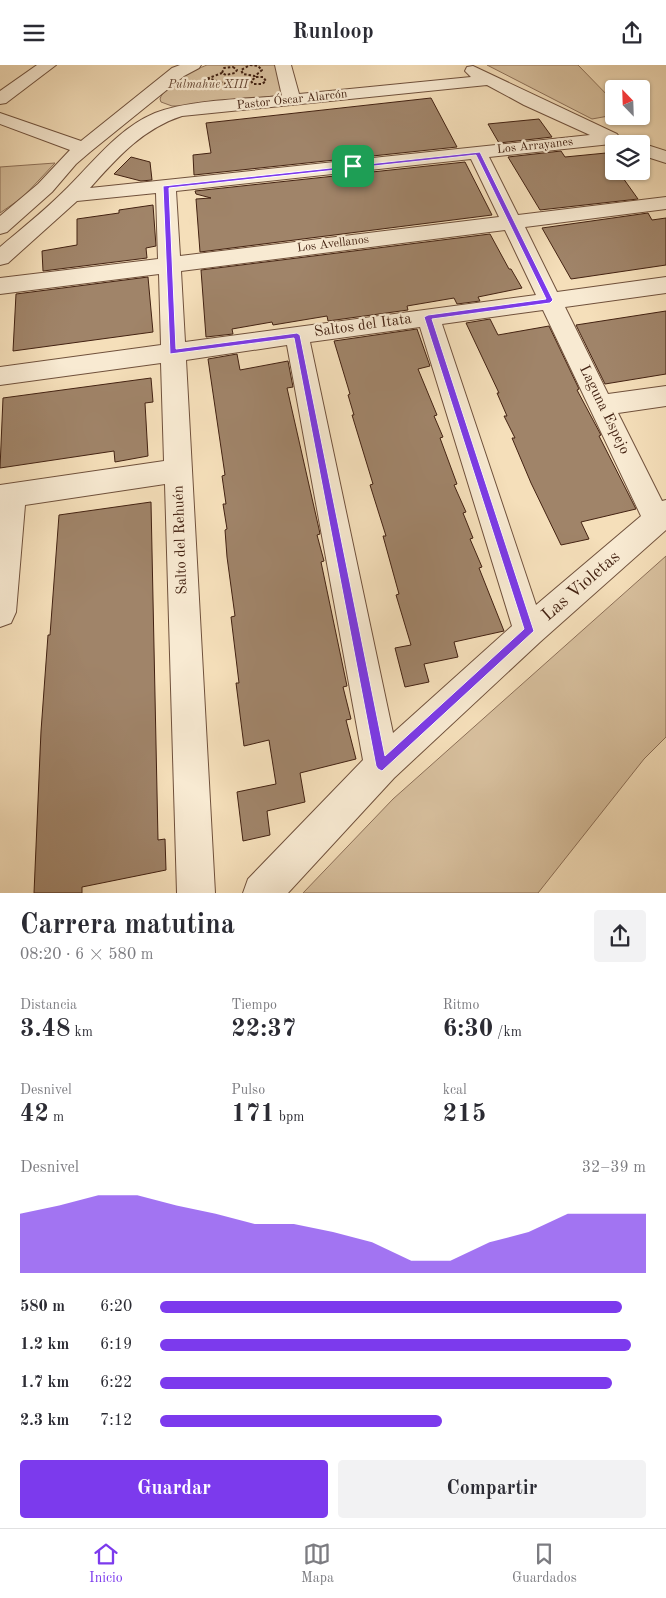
<!DOCTYPE html>
<html lang="es">
<meta charset="utf-8">
<style>
body{margin:0;font-family:"Old Standard TT",serif;background:#f2f2f3;color:#2b2b33;height:100vh;display:flex;flex-direction:column;font-size:19px;white-space:nowrap}
*{box-sizing:border-box;margin:0}
p{font-size:16px;color:#7c7c81}
.icon{flex:none;width:28px;height:28px;fill:none;stroke:currentColor;stroke-width:2;stroke-linecap:round;stroke-linejoin:round}
.map{position:relative;height:828px;overflow:hidden}
.details{display:flex;flex-direction:column;background:#fff;flex:1}
.details>*{flex:none}
.needle{width:32px;rotate:337deg}
.fabs{position:absolute;left:605px;top:15px;display:grid;gap:10px}
.fabs a{display:grid;place-items:center;width:45px;height:45px;border-radius:5px;background:#fff;box-shadow:0 1px 4px #0004;font-size:25px}
.pin{position:absolute;display:grid;place-items:center;width:42px;height:42px;color:#fff;margin:-21px;border-radius:10px;box-shadow:0 2px 8px #0006}
.round{display:grid;place-items:center;flex:none;width:52px;height:52px;border-radius:5px;background:#f2f2f3}
.head{display:flex;align-items:center;justify-content:space-between;height:85px;padding:0 20px}
h1{font-size:28px;font-weight:600;line-height:38px}
.stats{display:grid;grid-template-columns:repeat(3,1fr);gap:8px;height:85px;padding:5px 20px}
.stats div{display:grid;align-content:center}
.stats b{font-size:25px;font-weight:600}
.stats small{font-size:14px;font-weight:400}
.stats p{font-size:14px}
.chart{height:140px;padding:10px 20px}
.chart p{display:flex;justify-content:space-between}
.chart svg{width:100%;height:90px;margin-top:5px;fill:#7c3aed;opacity:.7}
.action{display:flex;gap:10px;margin-top:auto;padding:10px 20px}
.action a{flex:1;height:58px;border-radius:5px;background:#7c3aed;color:#fff;font-size:20px;font-weight:600;line-height:58px;text-align:center}
.action a+a{background:#f2f2f3;color:#2b2b33}
ul{padding:0 20px;list-style:none;font-size:16px}
li{display:grid;grid-template-columns:80px 60px 1fr;align-items:center;height:38px}
li i{height:12px;border-radius:6px;background:#7c3aed}
header{display:flex;justify-content:space-between;align-items:center;height:65px;padding:0 20px;background:#fff;font-size:22px;font-weight:600}
.menu{display:flex;justify-content:space-around;align-items:center;height:70px;border-top:1px solid #e1e1e2;background:#fff;font-size:14px;color:#7c7c81}
.menu a{display:grid;justify-items:center;gap:2px}
.menu .current{color:#7c3aed}
.map>svg:first-child{display:block}
.green{fill:#d7bf9d;stroke:#8d7058}
.building{fill:#a08469;stroke:#432212}
.lines{fill:none;stroke-linecap:round;stroke-linejoin:round}
.minor-casing{stroke:#70513c;stroke-width:2}
.path{stroke:#432212;stroke-width:2;stroke-dasharray:2.5 2;stroke-linecap:butt}
.minor{fill:#f8ead2;fill-rule:evenodd}
.route{fill:#7c3aed;stroke:#fff;fill-rule:evenodd}
.labels{text-anchor:middle;dominant-baseline:central;stroke-width:4.5;stroke-linejoin:round;paint-order:stroke}
.far-park-label{font-size:12px;font-style:italic;fill:#684935;stroke:#f8ead2}
.far-street-label{font-size:12px;fill:#432212;stroke:#f8ead2}
.street-label{font-size:15px;fill:#432212;stroke:#f8ead2}
.near-street-label{font-size:18px;fill:#432212;stroke:#f8ead2}
</style>
<header><svg class="icon" aria-label="menu" viewBox="0 0 24 24"><path d="M4 6h16M4 12h16M4 18h16"/></svg>Runloop<svg class="icon" aria-label="share" viewBox="0 0 24 24"><path d="M12 15V3M7 8l5-5 5 5M5 13v7h14v-7"/></svg></header>
<div class="map">
<svg width="666" height="828" viewBox="0 0 666 828">
<rect width="100%" height="100%" fill="#f5dfba"/>
<filter id="stains"><feTurbulence type="fractalNoise" baseFrequency=".004" numOctaves="4"/><feColorMatrix values="0 0 0 0 .2 0 0 0 0 .09 0 0 0 0 .02 0 0 0 .5 -.17"/></filter>
<radialGradient id="worn" r=".72"><stop offset=".6" stop-color="#630" stop-opacity="0"/><stop offset="1" stop-color="#630" stop-opacity=".3"/></radialGradient>
<g class="green">
<path d="M207 0H277L283 30 181 41H172L161 37 160 34C164 20 194 5 207 0Z"/>
<polygon points="487,0 578,0 614,37 614,50 592,54"/>
<polygon points="55,98 23,132 0,148 0,102"/>
<polygon points="666,491 666,672 644,694 538,828 303,828 393,734"/>
</g>
<g class="building">
<polygon points="431,33 457,82 194,110 193,90 211,88 206,58"/>
<polygon points="539,54 552,72 499,78 488,59"/>
<polygon points="561,86 565,92 606,88 614,100 614,106 618,106 638,134 540,145 508,92"/>
<polygon points="131,92 150,97 152,115 141,116 114,109"/>
<polygon points="465,97 492,150 200,187 196,134 211,133 196,129 195,126"/>
<polygon points="153,140 156,181 146,183 147,193 43,206 42,186 77,180 77,154 119,148 119,145"/>
<polygon points="648,148 652,155 666,153 666,200 571,214 542,163"/>
<polygon points="490,169 509,204 511,204 522,223 478,232 480,236 457,239 454,233 407,241 408,245 328,256 327,251 273,260 272,257 232,264 233,269 206,272 201,205"/>
<polygon points="148,212 153,267 13,286 16,229"/>
<polygon points="666,246 666,309 605,319 576,260"/>
<polygon points="490,254 498,270 549,261 579,324 577,325 601,370 599,371 636,444 581,457 589,474 561,480 531,418 512,373 515,373 504,351 507,351 497,328 499,328 466,258"/>
<polygon points="417,264 430,301 418,304 437,350 434,351 443,372 440,373 457,419 454,420 466,447 463,448 473,473 470,474 482,502 479,503 504,566 454,577 458,592 424,599 429,617 405,622 395,583 411,580 396,530 399,529 383,471 386,471 370,420 373,419 352,350 354,350 348,330 350,329 334,276"/>
<polygon points="237,289 240,305 288,296 293,322 287,323 319,464 320,469 317,470 324,496 321,497 347,621 343,622 351,654 346,655 356,694 300,708 305,737 267,746 270,770 243,776 237,727 276,719 269,675 244,681 236,618 239,618 231,552 235,551 227,492 225,465 227,464 223,439 226,439 222,411 225,410 208,294"/>
<polygon points="151,313 153,337 145,338 148,391 115,397 114,386 0,403 3,333"/>
<polygon points="151,437 158,775 165,774 166,805 82,822 82,828 34,828 41,666 48,570 50,570 59,450"/>
</g>
<g class="lines">
<g class="minor-casing">
<g id="minor">
<polygon points="37,0 56,0 6,38 0,39 0,26"/>
<polygon points="180,0 201,0 199,3 184,11 90,87 76,99 52,127 7,167 0,169 0,151 38,119 70,85 0,59 0,48 81,76 172,3"/>
<path d="M275 0H291L299 29 471 12 465 6 467 2 473 1 617 69 620 73 617 77 611 79 489 92 518 150 666 132V144L525 162 557 227 666 212V228L565 242 608 329 666 321V341L618 348 662 436 666 435V465L540 577 394 713 288 828H243L248 814 363 695 287 280 186 295 215 828H177L165 419 25 440 16 547 11 558 0 562V420L164 396 161 298 0 320V302L161 280 159 209 0 229V213L158 194 156 128 77 136 8 198 0 200V182C21 164 43 147 63 127 92 99 117 64 155 48 188 35 245 34 282 31ZM487 20 524 40 590 70 90 123C117 93 142 64 182 51ZM471 94 499 152 180 191 176 126ZM505 165 536 230 185 277 181 206ZM543 245 641 451 536 540 442 259ZM420 262 512 561 393 668 310 277Z"/>
<polygon points="641,78 666,86 666,98 641,90"/>
</g>
</g>
<g class="path">
<polygon points="250,0 258,1 262,5 255,11 243,9 241,5"/>
<polygon points="233,2 237,5 235,8 226,10 222,8 224,3"/>
<polygon points="256,12 263,12 266,16 262,19 253,19 251,16"/>
<polyline points="207,13 227,19"/>
<polyline points="205,23 209,13 222,8"/>
</g>
<use href="#minor" class="minor"/>
</g>
<path class="route" d="M480 87 553 235 550 238 432 254 534 566 382 706 378 704 376 701 294 273 170 289 163 121ZM476 90 546 234 428 250 424 252 524 564 385 691 300 270 297 268 176 284 169 123Z"/>
<g class="labels">
<g class="far-park-label">
<text x="208" y="20">Pulmahue XIII</text>
</g>
<g class="far-street-label">
<text transform="translate(292 35) rotate(-6)">Pastor Óscar Alarcón</text>
<text transform="translate(535 81) rotate(-6)">Los Arrayanes</text>
<text transform="translate(333 179) rotate(-7)">Los Avellanos</text>
</g>
<g class="street-label">
<text transform="translate(363 261) rotate(-8)">Saltos del Itata</text>
<text transform="translate(604 345) rotate(64)">Laguna Espejo</text>
<text transform="translate(181 475) rotate(-92)">Salto del Rehuén</text>
</g>
<g class="near-street-label">
<text transform="translate(581 521) rotate(-41)">Las Violetas</text>
</g>
</g>
<rect width="100%" height="100%" filter="url(#stains)"/>
<rect width="100%" height="100%" fill="url(#worn)"/>
</svg>
<div class="fabs">
<a><svg class="needle" viewBox="-14 -14 28 28"><path d="M0-13l5 13h-10z" fill="#e53935"/><path d="M0 13l5-13h-10z" fill="#7c7c81"/></svg></a>
<a><svg class="icon" aria-label="layers" viewBox="0 0 24 24"><path d="M12 4l9 5-9 5-9-5zM3 14l9 5 9-5"/></svg></a>
</div>
<div class="pin" style="left:353px;top:101px;background:#1e9e55"><svg class="icon" aria-label="arrive" viewBox="0 0 24 24"><path d="M6 21V4h12l-3 4 3 4H6"/></svg></div>
</div>
<section class="details">
<div class="head"><div><h1>Carrera matutina</h1><p>08:20 · 6 × 580 m</p></div><a class="round"><svg class="icon" aria-label="share" viewBox="0 0 24 24"><path d="M12 15V3M7 8l5-5 5 5M5 13v7h14v-7"/></svg></a></div>
<div class="stats">
<div><p>Distancia</p><b>3.48<small> km</small></b></div>
<div><p>Tiempo</p><b>22:37</b></div>
<div><p>Ritmo</p><b>6:30<small> /km</small></b></div>
</div>
<div class="stats">
<div><p>Desnivel</p><b>42<small> m</small></b></div>
<div><p>Pulso</p><b>171<small> bpm</small></b></div>
<div><p>kcal</p><b>215</b></div>
</div>
<div class="chart"><p><span>Desnivel</span>32–39 m</p>
<svg viewBox="0 0 160 44" preserveAspectRatio="none"><path d="M0 44V15L10 11L20 6L30 6L40 11L50 15L60 20L70 20L80 24L90 29L100 38L110 38L120 29L130 24L140 15L150 15L160 15V44z"/></svg>
</div>
<ul>
<li><b>580 m</b>6:20<i style="width:95%"></i></li>
<li><b>1.2 km</b>6:19<i style="width:97%"></i></li>
<li><b>1.7 km</b>6:22<i style="width:93%"></i></li>
<li><b>2.3 km</b>7:12<i style="width:58%"></i></li>
</ul>
<div class="action"><a>Guardar</a><a>Compartir</a></div>
</section>
<nav class="menu">
<a class="current"><svg class="icon" aria-label="home" viewBox="0 0 24 24"><path d="M3 11l9-7 9 7M6 9v11h12V9"/></svg>Inicio</a>
<a><svg class="icon" aria-label="map" viewBox="0 0 24 24"><path d="M3 6l6-2 6 2 6-2v14l-6 2-6-2-6 2zM9 4v14M15 6v14"/></svg>Mapa</a>
<a><svg class="icon" aria-label="saved" viewBox="0 0 24 24"><path d="M7 4h10v16l-5-4-5 4z"/></svg>Guardados</a>
</nav>
